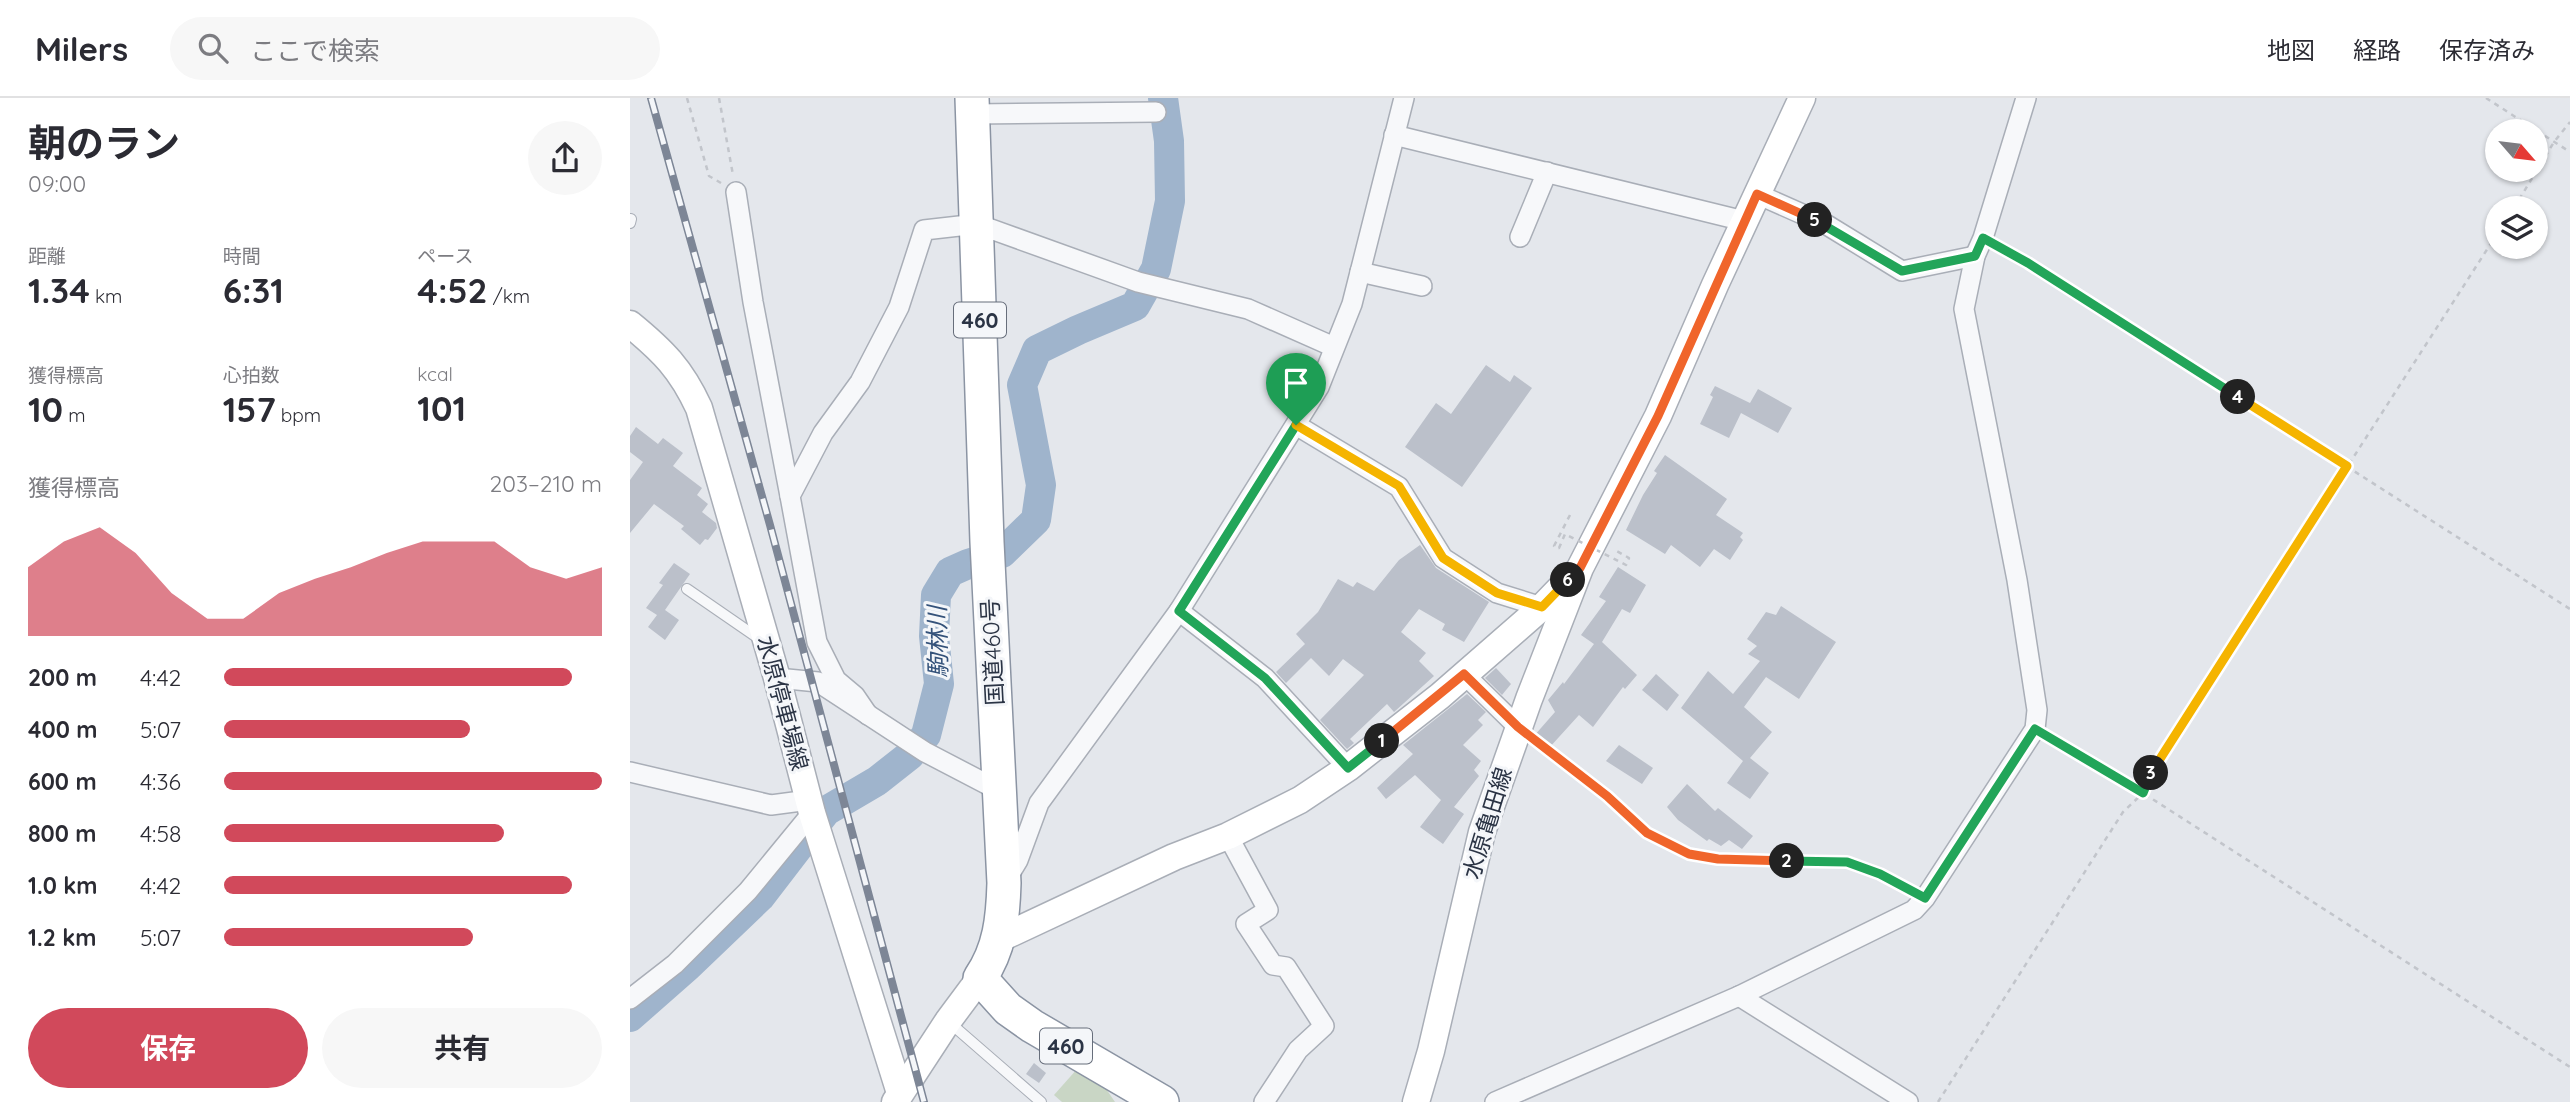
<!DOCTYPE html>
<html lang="ja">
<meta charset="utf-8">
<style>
body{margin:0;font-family:Quicksand,"Noto Sans JP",sans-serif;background:#f7f7f7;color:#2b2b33;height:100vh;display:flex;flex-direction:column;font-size:26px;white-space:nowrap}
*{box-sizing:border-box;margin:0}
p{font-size:23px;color:#7c7c81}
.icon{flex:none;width:38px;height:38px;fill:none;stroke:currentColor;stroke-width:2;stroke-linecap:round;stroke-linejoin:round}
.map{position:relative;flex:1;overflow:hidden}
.details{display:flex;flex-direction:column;background:#fff;width:630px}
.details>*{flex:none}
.needle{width:46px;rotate:118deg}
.controls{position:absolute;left:1855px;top:21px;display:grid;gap:14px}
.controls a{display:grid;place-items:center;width:63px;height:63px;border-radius:50%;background:#fff;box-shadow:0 2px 5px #0004;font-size:35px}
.pin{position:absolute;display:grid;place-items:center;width:60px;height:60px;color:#fff;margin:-72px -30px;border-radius:50% 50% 50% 0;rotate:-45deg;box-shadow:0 0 7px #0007}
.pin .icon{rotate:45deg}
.km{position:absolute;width:35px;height:35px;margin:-18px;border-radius:50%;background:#222;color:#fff;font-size:19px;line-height:35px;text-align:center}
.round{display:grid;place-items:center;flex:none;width:74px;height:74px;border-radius:37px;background:#f7f7f7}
.head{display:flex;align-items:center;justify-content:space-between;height:119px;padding:0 28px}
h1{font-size:38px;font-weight:700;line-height:52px}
.metrics{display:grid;grid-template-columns:repeat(3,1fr);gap:10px;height:119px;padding:7px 28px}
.metrics div{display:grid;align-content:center}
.metrics b{font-size:35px;font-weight:700}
.metrics small{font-size:19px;font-weight:400}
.metrics p{font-size:19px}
.chart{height:196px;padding:14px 28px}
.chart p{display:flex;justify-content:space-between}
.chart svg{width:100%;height:126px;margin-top:7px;fill:#d1495b;opacity:.7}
.cta{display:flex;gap:14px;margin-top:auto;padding:14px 28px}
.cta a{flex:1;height:80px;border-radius:42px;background:#d1495b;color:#fff;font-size:28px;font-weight:700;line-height:80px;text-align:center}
.cta a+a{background:#f7f7f7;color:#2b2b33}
ul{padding:0 28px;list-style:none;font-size:23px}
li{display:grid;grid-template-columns:112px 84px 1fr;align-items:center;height:52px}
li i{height:18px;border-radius:9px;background:#d1495b}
header{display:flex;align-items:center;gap:42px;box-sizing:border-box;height:98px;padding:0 35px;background:#fff;border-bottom:2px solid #e1e1e2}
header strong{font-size:33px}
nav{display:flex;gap:38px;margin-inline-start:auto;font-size:24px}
.search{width:490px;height:63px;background:#f7f7f7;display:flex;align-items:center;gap:18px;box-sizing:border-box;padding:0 24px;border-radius:38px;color:#7c7c81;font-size:26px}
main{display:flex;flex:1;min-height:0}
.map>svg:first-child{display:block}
.green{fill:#c9d6c5}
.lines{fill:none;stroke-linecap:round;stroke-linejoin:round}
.river{stroke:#9fb4cc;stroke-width:30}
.building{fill:#bbc0ca}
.lane-casing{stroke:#a9aeb7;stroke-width:12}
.street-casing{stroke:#a9aeb7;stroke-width:22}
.secondary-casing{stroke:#a9aeb7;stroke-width:29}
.highway-casing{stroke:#8b94a3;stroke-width:36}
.path{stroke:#c2c5cb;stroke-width:2.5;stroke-dasharray:5 5;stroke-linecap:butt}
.lane{stroke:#f7f8fa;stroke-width:10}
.street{stroke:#f7f8fa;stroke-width:19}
.secondary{stroke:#fff;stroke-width:26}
.highway{stroke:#fff;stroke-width:33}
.rail-casing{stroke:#7d8696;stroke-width:8}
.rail{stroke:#f4f6f9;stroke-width:5;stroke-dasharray:16;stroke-linecap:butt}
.path-bridge{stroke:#c2c5cb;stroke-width:2.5;stroke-dasharray:5 5;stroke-linecap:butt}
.split-1-casing{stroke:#fff;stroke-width:14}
.split-2-casing{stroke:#fff;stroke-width:14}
.split-3-casing{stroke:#fff;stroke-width:14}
.split-4-casing{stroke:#fff;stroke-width:14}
.split-5-casing{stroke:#fff;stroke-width:14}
.split-6-casing{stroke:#fff;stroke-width:14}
.split-7-casing{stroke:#fff;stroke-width:14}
.split-1{stroke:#22a559;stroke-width:9}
.split-2{stroke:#f0652b;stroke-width:9}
.split-3{stroke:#22a559;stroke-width:9}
.split-4{stroke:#f5b400;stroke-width:9}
.split-5{stroke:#22a559;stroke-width:9}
.split-6{stroke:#f0652b;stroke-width:9}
.split-7{stroke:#f5b400;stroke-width:9}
.labels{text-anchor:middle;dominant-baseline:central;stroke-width:6;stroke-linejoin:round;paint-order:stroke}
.shield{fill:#f4f6f9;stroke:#676e7b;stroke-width:2}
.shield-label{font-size:21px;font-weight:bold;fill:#2b3445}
.street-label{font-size:23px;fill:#2b3445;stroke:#f4f6f9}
.water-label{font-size:24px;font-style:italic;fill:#34527a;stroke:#f4f6f9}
</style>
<header>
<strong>Milers</strong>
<div class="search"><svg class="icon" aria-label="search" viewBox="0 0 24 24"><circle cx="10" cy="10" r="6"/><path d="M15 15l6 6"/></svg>ここで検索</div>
<nav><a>地図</a><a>経路</a><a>保存済み</a></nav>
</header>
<main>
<section class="details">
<div class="head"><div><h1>朝のラン</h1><p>09:00</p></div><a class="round"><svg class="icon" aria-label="share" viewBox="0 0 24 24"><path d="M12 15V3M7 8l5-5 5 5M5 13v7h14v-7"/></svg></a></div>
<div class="metrics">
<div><p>距離</p><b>1.34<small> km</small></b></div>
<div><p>時間</p><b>6:31</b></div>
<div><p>ペース</p><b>4:52<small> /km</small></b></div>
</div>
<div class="metrics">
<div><p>獲得標高</p><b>10<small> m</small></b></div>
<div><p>心拍数</p><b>157<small> bpm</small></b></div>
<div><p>kcal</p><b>101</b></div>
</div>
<div class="chart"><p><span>獲得標高</span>203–210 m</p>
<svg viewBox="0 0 160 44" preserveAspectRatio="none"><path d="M0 44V20L10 11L20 6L30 15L40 29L50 38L60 38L70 29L80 24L90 20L100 15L110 11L120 11L130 11L140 20L150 24L160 20V44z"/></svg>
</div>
<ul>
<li><b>200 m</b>4:42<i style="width:92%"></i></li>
<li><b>400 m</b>5:07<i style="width:65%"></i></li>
<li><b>600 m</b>4:36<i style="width:100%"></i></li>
<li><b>800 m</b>4:58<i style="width:74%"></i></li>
<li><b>1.0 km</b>4:42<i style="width:92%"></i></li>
<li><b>1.2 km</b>5:07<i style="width:66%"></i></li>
</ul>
<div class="cta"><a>保存</a><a>共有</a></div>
</section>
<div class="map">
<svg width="1940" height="1004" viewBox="0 0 1940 1004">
<rect width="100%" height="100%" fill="#e4e7ec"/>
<polygon class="green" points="448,970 470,982 485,1004 432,1004 424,997"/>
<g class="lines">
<polyline class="river" points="0,919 58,868 130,799 196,713 247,683 280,657 296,637 309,586 304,538 306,497 320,474 338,466 372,455 406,422 411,387 392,287 407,252 448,232 505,208 526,171 540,103 539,43 533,0"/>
</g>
<g class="building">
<polygon points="856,267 880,284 884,277 902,290 832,389 775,349 806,305 821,316"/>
<polygon points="1085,288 1120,305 1128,291 1162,310 1148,335 1111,315 1099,340 1070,326 1083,299 1080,297"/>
<polygon points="6,329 28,346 33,340 53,355 43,368 72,390 67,397 78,406 72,414 86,425 87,430 78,442 75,441 70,447 51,431 54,428 24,406 0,435 0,382 13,364 0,354 0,338"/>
<polygon points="1035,357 1097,401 1086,417 1113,435 1110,439 1113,442 1100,462 1084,451 1070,469 1041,447 1035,456 996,432 1013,397 1027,375 1024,373"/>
<polygon points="790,447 806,470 859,504 834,544 812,532 815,526 789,511 771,534 796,555 789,563 804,578 764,614 757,606 720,641 724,645 717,651 690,622 734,577 713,561 699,578 681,560 656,585 646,574 675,546 666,536 688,514 708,481 723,489 727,484 744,493 769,462"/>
<polygon points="44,465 60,476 35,512 49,522 35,542 18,529 27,517 16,510 33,487 29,485"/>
<polygon points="988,469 1016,487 1000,515 992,511 972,544 1007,577 995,591 993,589 963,629 949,617 919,650 904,638 925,614 918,602 933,584 934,586 964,546 951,537 976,503 969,499"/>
<polygon points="1151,508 1206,544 1169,601 1136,579 1114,609 1142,634 1120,660 1139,675 1120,701 1097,685 1113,663 1051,610 1078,573 1103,596 1130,563 1118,556 1127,548 1117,541 1136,514 1146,517"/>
<polygon points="866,570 881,586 872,597 855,580"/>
<polygon points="1026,576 1049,597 1037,613 1012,592"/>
<polygon points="837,596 856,614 848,622 853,627 833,647 851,663 844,672 849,678 824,709 834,716 813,746 790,729 811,702 785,677 756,701 747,690 783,656 773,647"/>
<polygon points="989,647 1023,670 1012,686 976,663"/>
<polygon points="1057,686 1085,713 1088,710 1123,738 1112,751 1099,742 1091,748 1079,741 1077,743 1048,722 1037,709"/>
<polygon points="404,965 416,975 409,985 396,976"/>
</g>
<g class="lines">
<g class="lane-casing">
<g id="lane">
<polyline points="0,125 1,121"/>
<polyline points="57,491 131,542"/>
<polyline points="319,924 411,1004"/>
</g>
</g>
<g class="street-casing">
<g id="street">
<polyline points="343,16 526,14"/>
<polyline points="764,37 1114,123"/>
<polyline points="106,94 123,204 160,398"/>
<polyline points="1127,96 1197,127 1272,173 1345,158"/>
<polyline points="890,139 917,74"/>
<polyline points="730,174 792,188"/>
<polyline points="666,327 769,389 813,460 867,495 912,509"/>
<polyline points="549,513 635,580 718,670"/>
<polyline points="834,576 888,629"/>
<polyline points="147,580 188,584 295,654 368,692"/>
<polyline points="238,617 225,598 206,582 187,544 160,398 193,335 230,284 269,209 294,132 347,126 508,184 618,211 704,249"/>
<polyline points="0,674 141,707 179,702"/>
<polyline points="598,738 638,812 616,826 643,867 656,869 694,928 668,952 634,1004"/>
<polyline points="376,782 388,762 409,705 549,513 689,289 722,206 774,0"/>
<polyline points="1109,898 1278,1004"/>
<polyline points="0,901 45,866 118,793 182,715"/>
<polyline points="865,1004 1109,898 1284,812 1295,800 1405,631 1407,612 1387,482 1334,211 1345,158 1353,140 1396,0"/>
</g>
</g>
<g class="secondary-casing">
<g id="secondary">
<path d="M0 226C33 253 51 271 69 310L147 580 182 715 270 995"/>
<polyline points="369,841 544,759 598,738 670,702 718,670 810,598 912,509 944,476"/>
<polyline points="265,1004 318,923 350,880"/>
<polyline points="786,1004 801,953 852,734 899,601 950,470 1028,318 1085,187 1172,0"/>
</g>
</g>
<g class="highway-casing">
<path id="highway" d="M342 0 357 444 374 785C373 820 370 851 350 880L378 911 402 928 532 1004"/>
</g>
<g class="path">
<polyline points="57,0 79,78 91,85"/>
<polyline points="89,0 103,77"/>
<polyline points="1856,0 1940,54"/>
<polyline points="1884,110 1924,44 1940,24"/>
<polyline points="1370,149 1398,165 1940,511"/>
<polyline points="1420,640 1513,695 1940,969"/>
<polyline points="908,644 977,698 1017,735 1059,756 1088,760 1217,764 1250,776 1280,792"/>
<polyline points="1308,1004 1493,714 1513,695 1521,674 1867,136"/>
</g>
<use href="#lane" class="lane"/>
<use href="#street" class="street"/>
<use href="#secondary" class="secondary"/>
<use href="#highway" class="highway"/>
<g class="rail-casing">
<polyline id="rail" points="21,0 140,427 294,1004"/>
</g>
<use href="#rail" class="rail"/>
<polyline class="path-bridge" points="940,417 924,448 929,450 935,436 996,467 999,460 985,452"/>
</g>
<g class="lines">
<g class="split-1-casing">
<polyline id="split-1" points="666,327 549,513 635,580 718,670 752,643"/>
</g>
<g class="split-2-casing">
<polyline id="split-2" points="752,643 834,576 888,629 977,698 1017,735 1059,756 1088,761 1157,763"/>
</g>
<g class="split-3-casing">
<polyline id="split-3" points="1157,763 1217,764 1250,776 1295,800 1405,631 1513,695 1521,675"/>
</g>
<g class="split-4-casing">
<polyline id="split-4" points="1521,675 1717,368 1608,299"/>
</g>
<g class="split-5-casing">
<polyline id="split-5" points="1185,122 1272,173 1345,158 1353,140 1398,165 1608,299"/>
</g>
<g class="split-6-casing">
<polyline id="split-6" points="938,482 950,470 1028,318 1127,96 1185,122"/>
</g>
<g class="split-7-casing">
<polyline id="split-7" points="666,327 769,388 813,460 867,495 912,509 938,482"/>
</g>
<use href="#split-1" class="split-1"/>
<use href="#split-2" class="split-2"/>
<use href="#split-3" class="split-3"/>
<use href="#split-4" class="split-4"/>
<use href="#split-5" class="split-5"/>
<use href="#split-6" class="split-6"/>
<use href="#split-7" class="split-7"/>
</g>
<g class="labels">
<g class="shield">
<rect x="324" y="204.5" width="52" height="35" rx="5"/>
<rect x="410" y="930.5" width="52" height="35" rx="5"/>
</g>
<g class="shield-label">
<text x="350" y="222">460</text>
<text x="436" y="948">460</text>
</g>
<g class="street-label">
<text transform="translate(362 554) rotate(-93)">国道460号</text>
<text transform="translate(153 605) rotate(75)">水原停車場線</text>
<text transform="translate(857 725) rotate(-73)">水原亀田線</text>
</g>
<g class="water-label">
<text transform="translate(307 544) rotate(-91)">駒林川</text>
</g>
</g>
</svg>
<div class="controls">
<a><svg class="needle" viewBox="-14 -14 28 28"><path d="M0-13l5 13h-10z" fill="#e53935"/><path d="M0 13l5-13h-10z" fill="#7c7c81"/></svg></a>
<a><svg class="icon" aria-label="layers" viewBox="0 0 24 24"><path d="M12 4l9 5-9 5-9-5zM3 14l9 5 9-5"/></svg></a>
</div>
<div class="pin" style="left:666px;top:327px;background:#1e9e55"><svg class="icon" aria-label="arrive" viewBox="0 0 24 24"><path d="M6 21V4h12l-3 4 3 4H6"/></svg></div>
<b class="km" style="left:752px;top:643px">1</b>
<b class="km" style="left:1157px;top:763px">2</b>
<b class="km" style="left:1521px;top:675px">3</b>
<b class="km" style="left:1608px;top:299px">4</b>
<b class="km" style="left:1185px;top:122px">5</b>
<b class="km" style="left:938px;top:482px">6</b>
</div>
</main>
